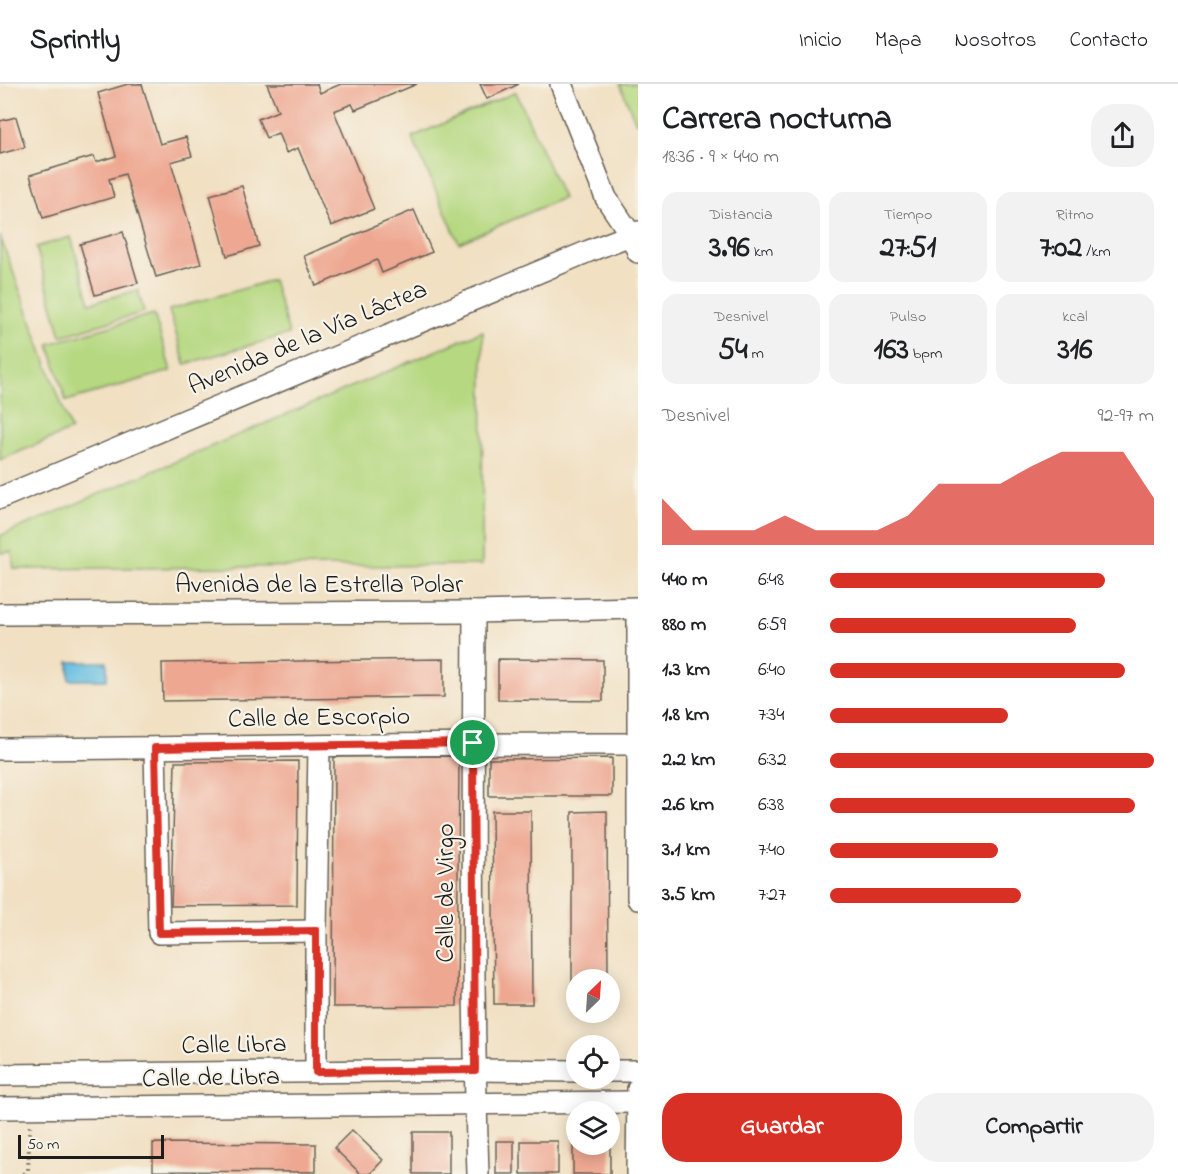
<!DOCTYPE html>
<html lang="es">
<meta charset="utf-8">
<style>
body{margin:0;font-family:"Indie Flower",sans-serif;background:#f2f2f2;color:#202124;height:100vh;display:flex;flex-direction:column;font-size:22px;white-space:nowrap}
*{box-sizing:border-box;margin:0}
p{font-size:20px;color:#757577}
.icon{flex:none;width:33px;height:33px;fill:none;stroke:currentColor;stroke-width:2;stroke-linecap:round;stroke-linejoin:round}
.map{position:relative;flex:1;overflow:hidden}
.side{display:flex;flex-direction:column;background:#fff;width:540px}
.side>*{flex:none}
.needle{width:39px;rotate:25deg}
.buttons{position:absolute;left:566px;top:885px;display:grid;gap:12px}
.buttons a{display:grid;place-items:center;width:54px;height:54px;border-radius:50%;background:#fff;box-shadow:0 3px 15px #0003;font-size:30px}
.scale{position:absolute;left:18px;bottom:15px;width:146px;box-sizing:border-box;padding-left:6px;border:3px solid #1c1c1c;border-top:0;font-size:16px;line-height:21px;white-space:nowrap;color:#1c1c1c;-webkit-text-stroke:4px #f7f3e8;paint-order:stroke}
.pin{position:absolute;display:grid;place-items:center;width:51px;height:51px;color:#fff;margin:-26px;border:3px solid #fff;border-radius:50%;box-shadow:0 2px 6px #0007}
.round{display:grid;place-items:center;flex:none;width:63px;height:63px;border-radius:24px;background:#f2f2f2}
.summary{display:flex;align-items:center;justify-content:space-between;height:102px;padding:0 24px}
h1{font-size:33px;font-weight:700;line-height:45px}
.figures{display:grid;grid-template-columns:repeat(3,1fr);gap:9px;height:102px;padding:6px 24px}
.figures div{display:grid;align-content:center;border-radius:15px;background:#f2f2f2;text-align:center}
.figures b{font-size:30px;font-weight:700}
.figures small{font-size:16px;font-weight:400}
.figures p{font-size:16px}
.chart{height:168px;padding:12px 24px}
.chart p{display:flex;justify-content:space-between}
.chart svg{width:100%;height:108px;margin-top:6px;fill:#d93025;opacity:.7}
.action{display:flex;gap:12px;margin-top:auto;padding:12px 24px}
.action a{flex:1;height:69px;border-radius:24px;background:#d93025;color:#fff;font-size:24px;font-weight:700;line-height:69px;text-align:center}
.action a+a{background:#f2f2f2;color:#202124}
ul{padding:0 24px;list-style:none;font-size:20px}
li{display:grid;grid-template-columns:96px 72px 1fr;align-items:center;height:45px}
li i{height:15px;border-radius:8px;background:#d93025}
header{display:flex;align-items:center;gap:36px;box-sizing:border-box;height:84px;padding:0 30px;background:#fff;border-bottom:2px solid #e0e0e0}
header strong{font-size:28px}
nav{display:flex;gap:33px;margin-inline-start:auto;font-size:21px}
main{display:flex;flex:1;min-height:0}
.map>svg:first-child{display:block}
.green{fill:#b5d880;stroke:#687a4e;stroke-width:1.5}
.water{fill:#64bde1;stroke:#406c7e;stroke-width:1.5}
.building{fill:#eea791}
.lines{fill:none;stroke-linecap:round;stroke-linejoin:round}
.street-casing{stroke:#676156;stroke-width:24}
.path{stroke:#676156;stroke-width:4;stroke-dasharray:1.5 4.5;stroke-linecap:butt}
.street{stroke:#fff;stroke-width:21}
.route-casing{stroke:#fff;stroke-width:12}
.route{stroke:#d93025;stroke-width:8}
.labels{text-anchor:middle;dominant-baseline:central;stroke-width:4.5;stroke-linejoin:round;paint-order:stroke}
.street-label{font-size:26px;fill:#1c1c1c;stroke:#f7f3e8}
</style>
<header>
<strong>Sprintly</strong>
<nav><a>Inicio</a><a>Mapa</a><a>Nosotros</a><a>Contacto</a></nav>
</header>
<main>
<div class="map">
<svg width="638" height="1090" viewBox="0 0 638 1090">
<rect width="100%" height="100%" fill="#f7f3e8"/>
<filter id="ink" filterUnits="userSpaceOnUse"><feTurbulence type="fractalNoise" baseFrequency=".0167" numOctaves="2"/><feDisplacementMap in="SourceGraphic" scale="12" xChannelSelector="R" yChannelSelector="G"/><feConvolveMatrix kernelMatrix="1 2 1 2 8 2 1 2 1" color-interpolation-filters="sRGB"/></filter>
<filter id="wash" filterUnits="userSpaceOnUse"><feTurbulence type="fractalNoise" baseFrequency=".008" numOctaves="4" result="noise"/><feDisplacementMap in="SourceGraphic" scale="24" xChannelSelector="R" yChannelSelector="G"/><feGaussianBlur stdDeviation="1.35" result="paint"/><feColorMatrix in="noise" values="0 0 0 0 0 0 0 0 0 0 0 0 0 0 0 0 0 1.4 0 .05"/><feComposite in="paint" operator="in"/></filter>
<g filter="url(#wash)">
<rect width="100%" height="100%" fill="#f1e0c2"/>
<g class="green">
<polygon points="620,0 638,0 638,38 636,39"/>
<polygon points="516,8 563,114 459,159 412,53"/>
<polygon points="0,152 71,346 0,376"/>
<polygon points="71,153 90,219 138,206 144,228 61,252 36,163"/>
<polygon points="273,196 289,250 185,280 169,226"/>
<polygon points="154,230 171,287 66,317 49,260"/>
<polygon points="483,247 482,481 14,485 12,468 0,469 0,452"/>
</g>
<rect class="water" x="69" y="578" width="38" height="18"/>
<g id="blocks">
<g class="building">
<polygon points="128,0 142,0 160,60 186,53 192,72 171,78 201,180 156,193 125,90 109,95 114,113 43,134 30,91 94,72 96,78 116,72 98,9"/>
<polygon points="267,0 317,0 320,9 341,0 417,0 355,26 352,20 334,27 374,125 331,142 298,64 286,69 278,49 266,54 258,35 278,27"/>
<polygon points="480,0 519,0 487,15"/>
<polygon points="16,33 25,63 0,70 0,37"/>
<polygon points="242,102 259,162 227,172 210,111"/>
<polygon points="414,126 432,168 382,189 377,176 316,202 304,172"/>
<polygon points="123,148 138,199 95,211 80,160"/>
<polygon points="444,575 444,613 163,617 162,579"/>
<polygon points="498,575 603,576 603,617 498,616"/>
<polygon points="459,672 457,922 333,923 334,673"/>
<polygon points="612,674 612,712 489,712 489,675"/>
<polygon points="298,677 297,821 171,822 175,678"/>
<polygon points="492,727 531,727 532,920 494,920"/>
<polygon points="607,727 608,896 576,896 576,919 572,919 572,728"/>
<polygon points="352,1046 383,1076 370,1090 361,1090 334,1064"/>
<rect x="413" y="1048" width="36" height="42"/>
<polygon points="573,1056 576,1056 576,1060 610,1060 610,1090 573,1090"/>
<rect x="496" y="1057" width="18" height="33"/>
<rect x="521" y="1057" width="37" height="33"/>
<polygon points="153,1059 316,1060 316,1088 153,1087"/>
</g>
</g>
</g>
<g filter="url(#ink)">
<use href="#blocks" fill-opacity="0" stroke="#676156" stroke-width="1.5"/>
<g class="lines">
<g class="street-casing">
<g id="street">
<polyline points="561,0 606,114 631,151 638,168"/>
<polyline points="0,414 589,167 638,148"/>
<polyline points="638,524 638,815"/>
<path d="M474 528C473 716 472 903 478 1090"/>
<polyline points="0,530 474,528 638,524"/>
<polyline points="155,664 159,849 316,847"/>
<path d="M0 665C213 664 425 659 638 660"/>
<polyline points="609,987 638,987"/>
<polyline points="316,988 316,847 319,662"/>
<polyline points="0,991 475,986 576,987"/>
<polyline points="0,1024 638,1018"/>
<polyline points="637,1090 638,1005"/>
</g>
</g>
<polyline class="path" points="24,1090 28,1086 30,1041"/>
<use href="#street" class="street"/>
</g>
</g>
<g class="lines" filter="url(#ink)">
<g class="route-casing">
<polygon id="route" points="473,659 475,986 316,988 316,847 159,849 155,664"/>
</g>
<use href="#route" class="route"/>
</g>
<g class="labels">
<g class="street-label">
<text transform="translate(308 255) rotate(-23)">Avenida de la Vía Láctea</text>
<text x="319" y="502">Avenida de la Estrella Polar</text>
<text transform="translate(319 635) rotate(-1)">Calle de Escorpio</text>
<text transform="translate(447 809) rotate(-90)">Calle de Virgo</text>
<text transform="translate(234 962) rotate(-1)">Calle Libra</text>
<text transform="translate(211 995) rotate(-1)">Calle de Libra</text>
</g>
</g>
</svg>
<div class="buttons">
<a><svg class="needle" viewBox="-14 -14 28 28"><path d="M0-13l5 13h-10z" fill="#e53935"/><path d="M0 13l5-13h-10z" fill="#757577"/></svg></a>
<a><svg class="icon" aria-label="locate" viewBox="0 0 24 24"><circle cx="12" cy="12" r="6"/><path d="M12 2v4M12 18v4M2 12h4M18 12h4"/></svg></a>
<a><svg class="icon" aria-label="layers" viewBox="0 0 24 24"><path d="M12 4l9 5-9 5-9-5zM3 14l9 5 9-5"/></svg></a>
</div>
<div class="scale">50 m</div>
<div class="pin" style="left:473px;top:659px;background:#1e9e55"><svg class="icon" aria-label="arrive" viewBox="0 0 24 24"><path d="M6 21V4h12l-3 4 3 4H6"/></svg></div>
</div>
<section class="side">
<div class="summary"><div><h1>Carrera nocturna</h1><p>18:36 · 9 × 440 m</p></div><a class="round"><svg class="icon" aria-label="share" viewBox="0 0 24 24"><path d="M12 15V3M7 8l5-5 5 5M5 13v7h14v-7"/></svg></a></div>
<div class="figures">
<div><p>Distancia</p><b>3.96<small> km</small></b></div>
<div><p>Tiempo</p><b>27:51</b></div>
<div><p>Ritmo</p><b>7:02<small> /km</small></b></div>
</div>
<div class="figures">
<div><p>Desnivel</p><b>54<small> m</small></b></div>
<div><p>Pulso</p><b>163<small> bpm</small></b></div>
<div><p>kcal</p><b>316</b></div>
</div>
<div class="chart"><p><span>Desnivel</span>92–97 m</p>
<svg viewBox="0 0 160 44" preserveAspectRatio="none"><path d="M0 44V25L10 38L20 38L30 38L40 32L50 38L60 38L70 38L80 32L90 19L100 19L110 19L120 12L130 6L140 6L150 6L160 25V44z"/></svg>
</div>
<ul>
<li><b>440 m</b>6:48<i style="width:85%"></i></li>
<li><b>880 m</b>6:59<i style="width:76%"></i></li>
<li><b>1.3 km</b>6:40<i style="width:91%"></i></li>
<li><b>1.8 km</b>7:34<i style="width:55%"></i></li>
<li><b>2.2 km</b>6:32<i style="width:100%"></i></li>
<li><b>2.6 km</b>6:38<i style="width:94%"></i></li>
<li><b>3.1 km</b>7:40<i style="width:52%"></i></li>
<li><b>3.5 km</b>7:27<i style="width:59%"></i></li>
</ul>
<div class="action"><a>Guardar</a><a>Compartir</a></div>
</section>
</main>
